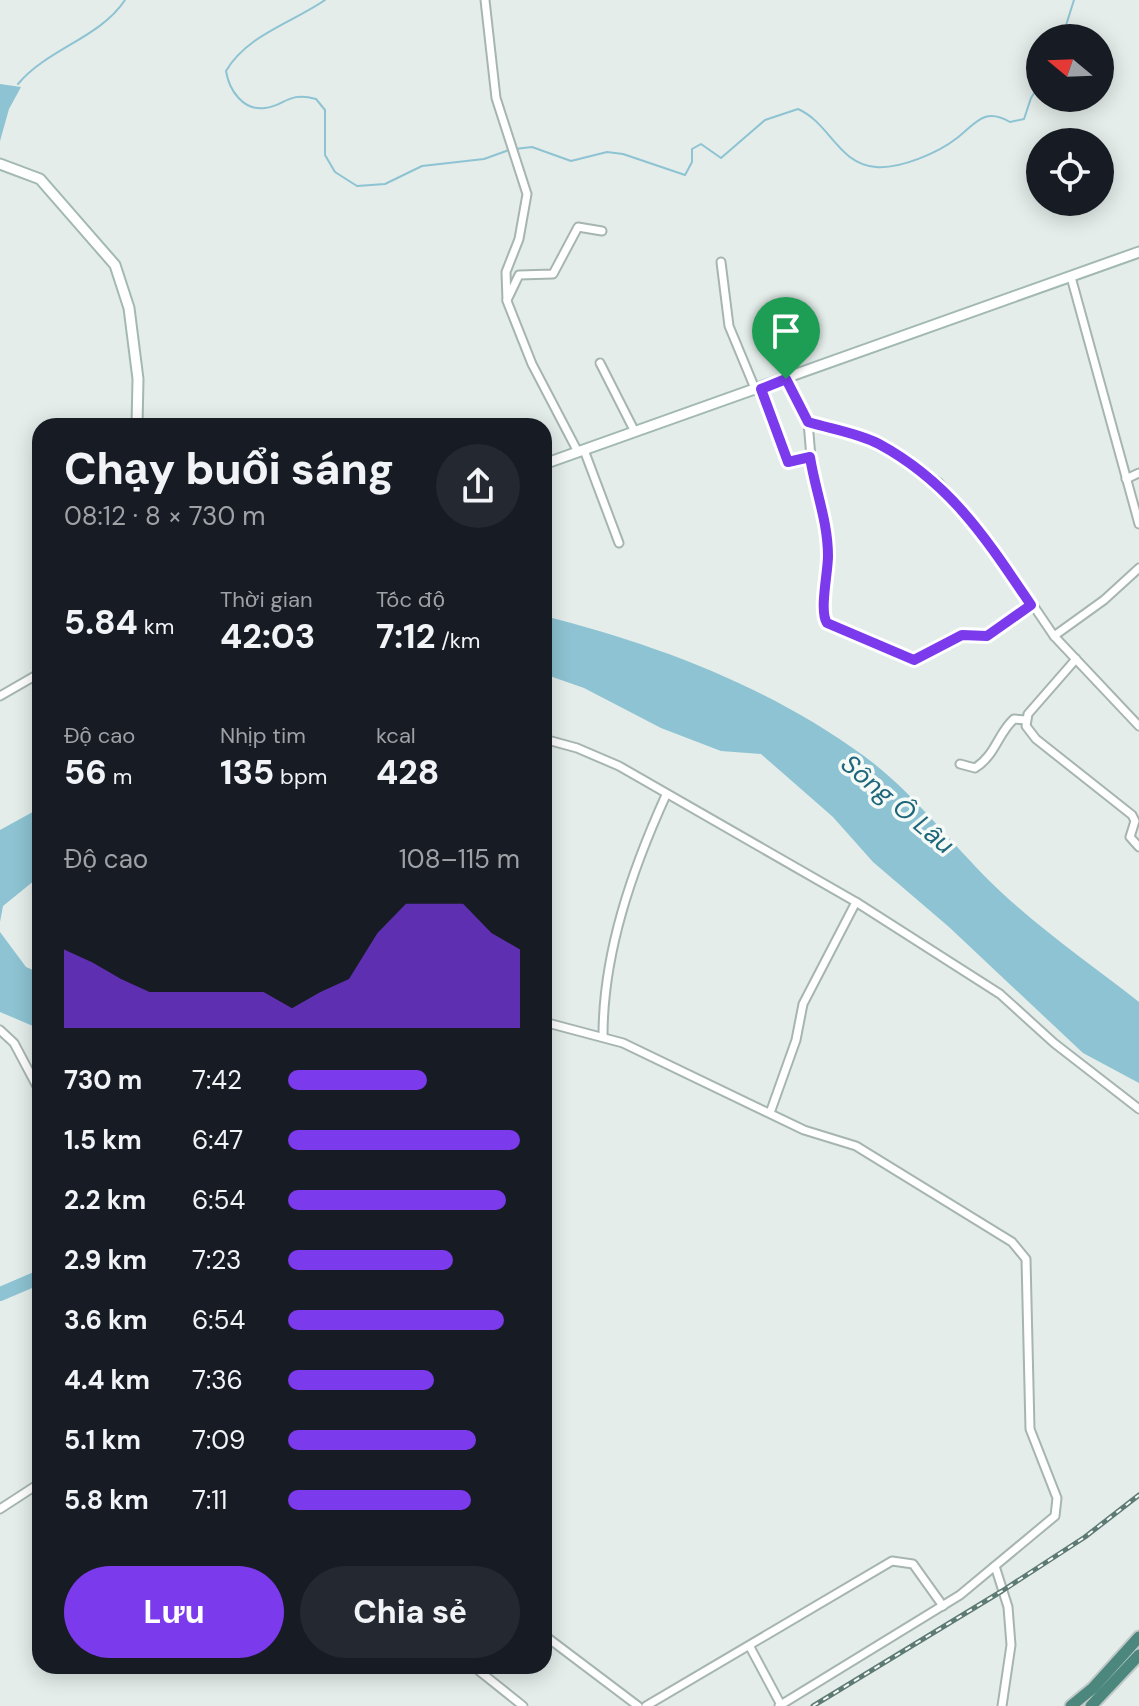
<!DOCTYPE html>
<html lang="vi">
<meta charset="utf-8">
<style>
body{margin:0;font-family:"DM Sans",sans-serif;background:#242831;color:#f1f3f6;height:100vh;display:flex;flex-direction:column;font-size:30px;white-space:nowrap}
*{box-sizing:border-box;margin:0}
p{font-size:26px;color:#9ea1a6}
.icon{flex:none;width:44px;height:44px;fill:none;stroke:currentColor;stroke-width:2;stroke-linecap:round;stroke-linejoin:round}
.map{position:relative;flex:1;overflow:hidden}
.drawer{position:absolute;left:32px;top:418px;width:520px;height:1256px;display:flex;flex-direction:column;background:#171b24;border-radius:24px;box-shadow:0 4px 20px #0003}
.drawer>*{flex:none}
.needle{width:52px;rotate:289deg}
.buttons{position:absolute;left:1026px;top:24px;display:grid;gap:16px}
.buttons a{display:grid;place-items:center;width:88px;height:88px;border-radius:50%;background:#171b24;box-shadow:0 4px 20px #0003;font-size:40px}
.pin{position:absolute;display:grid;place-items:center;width:68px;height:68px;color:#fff;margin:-82px -34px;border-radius:50% 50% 50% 0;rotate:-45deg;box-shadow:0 0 8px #0007}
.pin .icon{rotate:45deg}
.round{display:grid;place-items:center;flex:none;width:84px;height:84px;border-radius:42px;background:#242831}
.head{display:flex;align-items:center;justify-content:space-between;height:136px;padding:0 32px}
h1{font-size:44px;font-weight:800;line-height:60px}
.metrics{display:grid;grid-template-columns:repeat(3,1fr);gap:12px;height:136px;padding:8px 32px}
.metrics div{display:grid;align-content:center}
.metrics b{font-size:34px;font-weight:800}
.metrics small{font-size:22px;font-weight:400}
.metrics p{font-size:22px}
.chart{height:224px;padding:16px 32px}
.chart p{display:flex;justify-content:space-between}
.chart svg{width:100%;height:144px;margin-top:8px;fill:#7c3aed;opacity:.7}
.primary-button{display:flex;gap:16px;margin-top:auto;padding:16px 32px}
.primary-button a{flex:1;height:92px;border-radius:48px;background:#7c3aed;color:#fff;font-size:32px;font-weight:800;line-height:92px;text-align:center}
.primary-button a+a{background:#242831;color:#f1f3f6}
ul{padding:0 32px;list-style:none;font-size:26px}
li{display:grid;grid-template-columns:128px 96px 1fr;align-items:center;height:60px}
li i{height:20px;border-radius:10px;background:#7c3aed}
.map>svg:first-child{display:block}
.water{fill:#8dc3d2}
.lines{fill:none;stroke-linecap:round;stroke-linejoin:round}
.stream{stroke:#8dc3d2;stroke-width:2}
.river{stroke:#8dc3d2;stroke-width:14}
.minor-casing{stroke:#a6b5b1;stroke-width:11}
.secondary-casing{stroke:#a2b9b2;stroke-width:13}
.trunk-casing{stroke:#c1c9c8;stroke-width:15}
.minor{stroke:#fff;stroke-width:7}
.secondary{stroke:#fff;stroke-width:9}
.trunk{stroke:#4c877d;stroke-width:11}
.rail-casing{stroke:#5e7a75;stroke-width:5}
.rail{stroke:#f5faf7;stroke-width:2;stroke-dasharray:6;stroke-linecap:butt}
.route-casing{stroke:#fff;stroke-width:16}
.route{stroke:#7c3aed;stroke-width:10}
.labels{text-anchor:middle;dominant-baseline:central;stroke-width:7;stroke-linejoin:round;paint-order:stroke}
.water-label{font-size:26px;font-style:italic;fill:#1d667b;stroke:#f5faf7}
</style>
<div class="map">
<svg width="1139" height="1706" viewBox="0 0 1139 1706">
<rect width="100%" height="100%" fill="#e4edea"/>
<g class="water">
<polygon points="0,84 21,87 9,109 0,141"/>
<path d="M544 616C656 644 770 687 864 756 916 794 954 848 1001 892 1044 932 1093 966 1139 1002V1083L1083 1053 949 927 873 862 833 817 761 754 721 751 661 728 584 688 544 674Z"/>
<polygon points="40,808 40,876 3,906 0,922 0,830"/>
<polygon points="0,932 26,967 40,973 40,1029 0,1012"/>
</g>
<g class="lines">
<g class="stream">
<path d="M325 0C292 23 247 35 226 71 229 90 243 111 265 108 285 106 288 91 316 99L325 110V155L335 172 357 186 385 184 422 166 484 159 509 150"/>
<polyline points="1062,38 1074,0"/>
<path d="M18 84C47 49 100 38 125 0"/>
<path d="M515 149 532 147 571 161 607 152 623 154 685 175 692 162V149L701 144 721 158 765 120 798 109C830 123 838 164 876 167 900 169 938 153 957 138 976 123 984 107 1010 122L1024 119 1031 98 1040 84"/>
</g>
<polyline class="river" points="0,1294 40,1277"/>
<g class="minor-casing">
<g id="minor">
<polyline points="485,0 496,98 527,194 519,239 506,272 507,301 532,364 578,452"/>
<polyline points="721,262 729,326 756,391"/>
<polyline points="1071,277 1139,524"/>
<polyline points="507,300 519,275 553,274 578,227 602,231"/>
<polyline points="600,363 634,430"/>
<polyline points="786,379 808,422 878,444 939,483 995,549 1054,636 1139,726"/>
<polyline points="761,389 788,462 810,457"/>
<polyline points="808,422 812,469 827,536 826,593 822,613 827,623 914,660 955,637 987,636 1031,605"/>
<polyline points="584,450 619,543"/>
<polyline points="1126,479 1139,473"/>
<polyline points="1054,636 1104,600 1139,568"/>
<polyline points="1076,659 1028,714 1026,726 1036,739 1132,815 1135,821 1130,837 1139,847"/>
<polyline points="0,696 40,673"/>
<polyline points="544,739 577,748 619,766 856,902 1000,994 1054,1043 1139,1109"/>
<path d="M960 764 975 768C995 756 998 733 1014 719L1026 720"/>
<polyline points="544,1022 623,1043 804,1130 856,1146 1012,1242 1026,1259 1030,1429 1057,1498 1055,1516 960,1595 779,1706"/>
<polyline points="0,1030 14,1043 40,1092"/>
<path d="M603 1036C603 953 632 870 666 795"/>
<polyline points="770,1113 796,1040 803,1004 856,902"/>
<polyline points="0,1509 40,1483"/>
<polyline points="995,1566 1008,1607 1011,1645 1002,1706"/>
<polyline points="544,1635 638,1706"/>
<polyline points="750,1647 781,1705"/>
<polyline points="473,1666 523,1706"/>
<polyline points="646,1706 892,1561 913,1564 943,1606"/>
</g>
</g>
<g class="secondary-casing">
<g id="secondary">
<polyline points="0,164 40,179 115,265 129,308 138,379 137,426"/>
<polyline points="544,464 1139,252"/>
</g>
</g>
<g class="trunk-casing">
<g id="trunk">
<polyline points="1071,1706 1093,1688 1139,1637"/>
<polyline points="1091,1706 1139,1655"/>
</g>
</g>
<use href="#minor" class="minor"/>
<use href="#secondary" class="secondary"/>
<use href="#trunk" class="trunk"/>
<g class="rail-casing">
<polyline id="rail" points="813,1706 1002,1591 1085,1537 1139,1495"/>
</g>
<use href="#rail" class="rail"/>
</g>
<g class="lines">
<g class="route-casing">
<path id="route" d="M786 379 808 422C831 429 858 433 879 444 951 483 987 540 1031 605L987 636 962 635 914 660 827 623C819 611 828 573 828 556 828 521 815 490 810 457L788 462 761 389Z"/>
</g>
<use href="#route" class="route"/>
</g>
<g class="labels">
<g class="water-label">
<text transform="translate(898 804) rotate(40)">Sông Ô Lâu</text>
</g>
</g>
</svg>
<div class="buttons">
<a><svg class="needle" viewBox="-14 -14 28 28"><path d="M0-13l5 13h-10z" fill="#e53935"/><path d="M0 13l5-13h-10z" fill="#9ea1a6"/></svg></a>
<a><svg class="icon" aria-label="locate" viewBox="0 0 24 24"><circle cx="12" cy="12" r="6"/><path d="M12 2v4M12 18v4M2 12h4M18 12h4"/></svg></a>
</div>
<div class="pin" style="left:786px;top:379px;background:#1e9e55"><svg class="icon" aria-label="arrive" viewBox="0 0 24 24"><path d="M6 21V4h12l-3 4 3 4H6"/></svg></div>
<section class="drawer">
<div class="head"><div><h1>Chạy buổi sáng</h1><p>08:12 · 8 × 730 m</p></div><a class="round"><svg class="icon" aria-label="share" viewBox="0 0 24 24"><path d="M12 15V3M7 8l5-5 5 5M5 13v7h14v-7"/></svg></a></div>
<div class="metrics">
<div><b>5.84<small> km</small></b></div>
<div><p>Thời gian</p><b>42:03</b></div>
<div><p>Tốc độ</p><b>7:12<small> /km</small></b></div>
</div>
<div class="metrics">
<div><p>Độ cao</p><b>56<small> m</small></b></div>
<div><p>Nhịp tim</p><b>135<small> bpm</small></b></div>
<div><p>kcal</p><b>428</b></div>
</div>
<div class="chart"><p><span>Độ cao</span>108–115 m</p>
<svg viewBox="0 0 160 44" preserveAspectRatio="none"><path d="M0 44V20L10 24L20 29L30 33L40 33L50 33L60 33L70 33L80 38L90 33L100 29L110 15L120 6L130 6L140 6L150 15L160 20V44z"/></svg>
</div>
<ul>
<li><b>730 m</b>7:42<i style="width:60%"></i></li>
<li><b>1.5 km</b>6:47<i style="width:100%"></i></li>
<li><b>2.2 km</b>6:54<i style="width:94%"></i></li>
<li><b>2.9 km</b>7:23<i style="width:71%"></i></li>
<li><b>3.6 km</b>6:54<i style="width:93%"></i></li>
<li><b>4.4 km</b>7:36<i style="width:63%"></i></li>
<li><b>5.1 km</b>7:09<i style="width:81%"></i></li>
<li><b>5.8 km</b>7:11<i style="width:79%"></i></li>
</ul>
<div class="primary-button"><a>Lưu</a><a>Chia sẻ</a></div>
</section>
</div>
